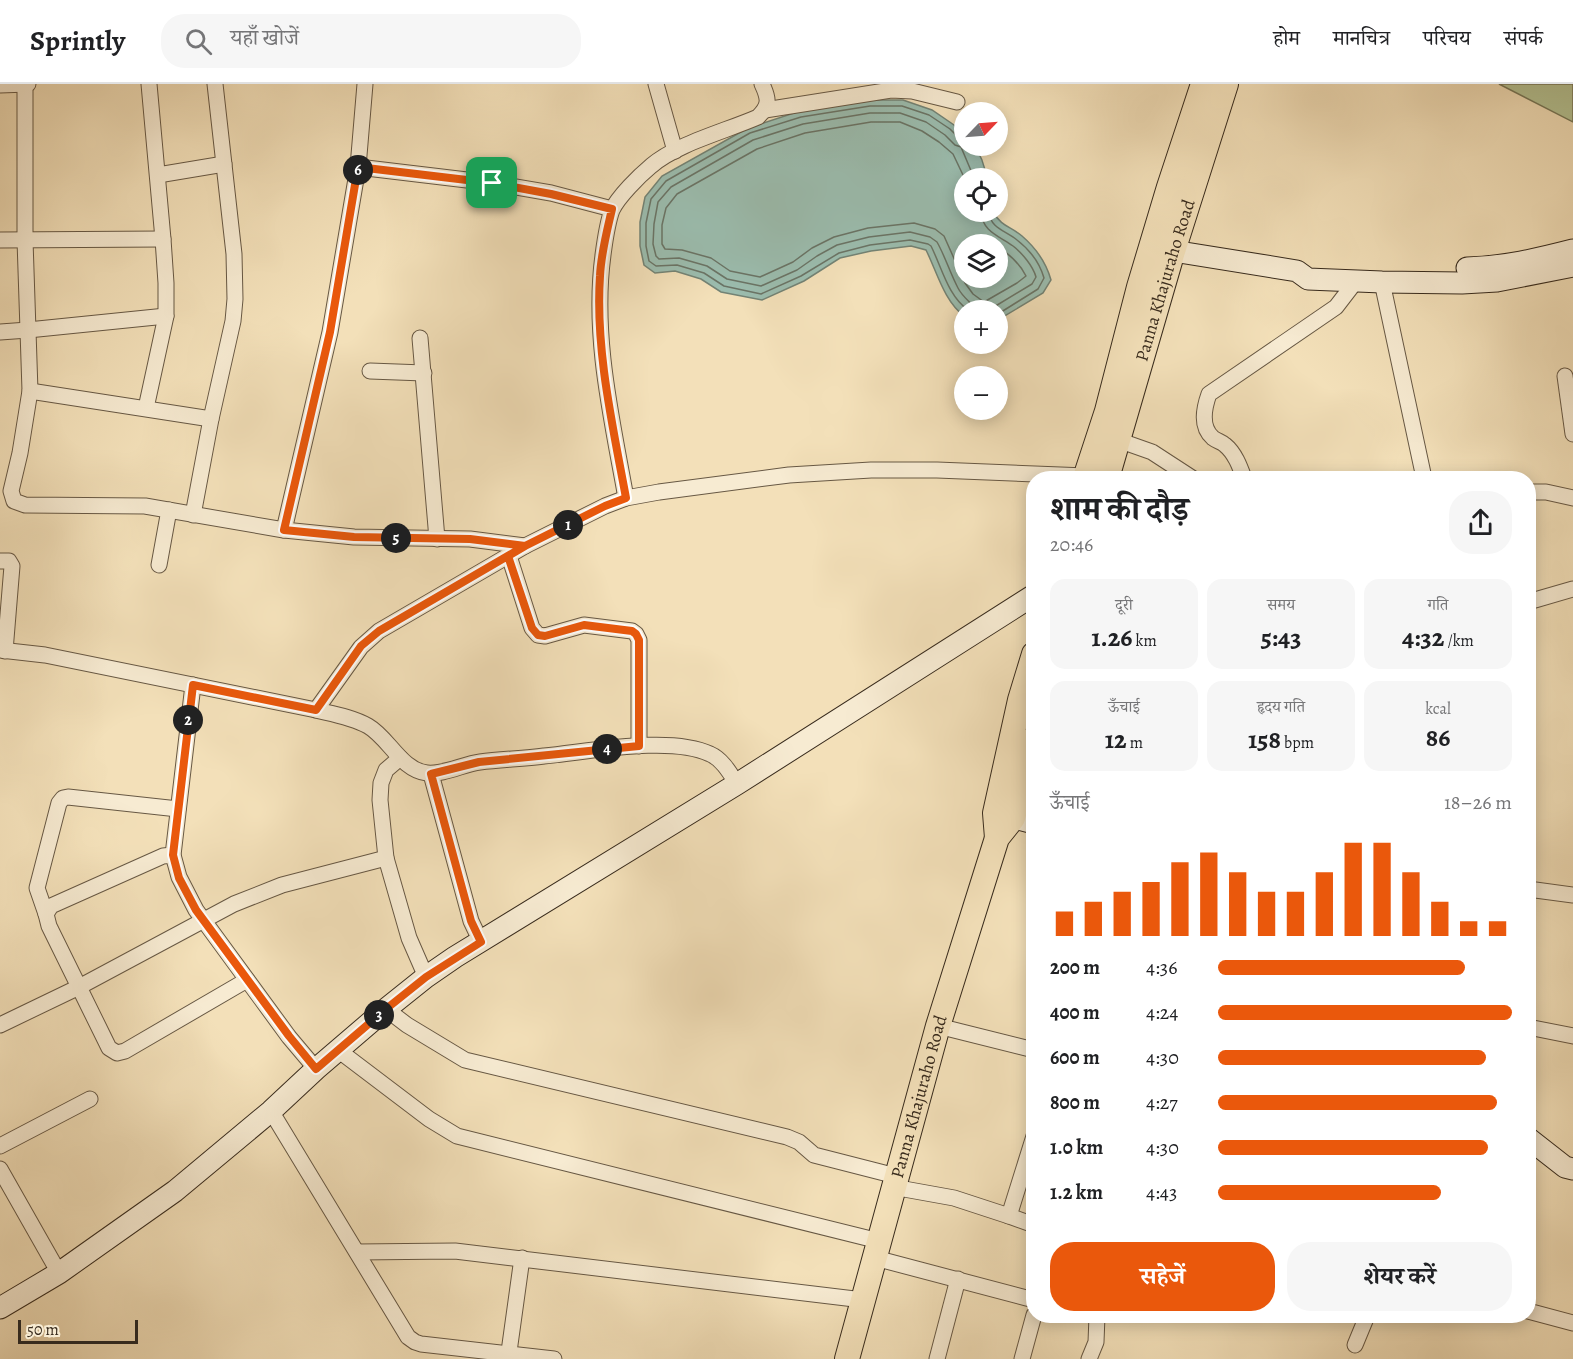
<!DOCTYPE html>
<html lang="hi">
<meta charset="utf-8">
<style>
body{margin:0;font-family:Alegreya,"Noto Serif Devanagari",serif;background:#f6f6f6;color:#202124;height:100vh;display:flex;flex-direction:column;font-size:22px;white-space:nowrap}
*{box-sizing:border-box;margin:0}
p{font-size:20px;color:#757577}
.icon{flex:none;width:33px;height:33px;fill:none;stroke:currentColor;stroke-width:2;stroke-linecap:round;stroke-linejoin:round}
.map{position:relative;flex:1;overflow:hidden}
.panel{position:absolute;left:1026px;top:387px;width:510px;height:852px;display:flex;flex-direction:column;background:#fff;border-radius:24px;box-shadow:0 3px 15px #0003}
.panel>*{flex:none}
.needle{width:39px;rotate:65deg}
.buttons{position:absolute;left:954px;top:18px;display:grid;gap:12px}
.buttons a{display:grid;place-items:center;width:54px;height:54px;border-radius:50%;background:#fff;box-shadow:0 3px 15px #0003;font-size:30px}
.scale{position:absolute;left:18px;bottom:15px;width:120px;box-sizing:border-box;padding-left:6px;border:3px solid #382b1d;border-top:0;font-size:16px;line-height:21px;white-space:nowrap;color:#382b1d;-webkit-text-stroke:4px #f7ebd2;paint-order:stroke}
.pin{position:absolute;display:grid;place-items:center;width:51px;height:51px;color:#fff;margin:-26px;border-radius:12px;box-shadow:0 3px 9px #0006}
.km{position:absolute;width:30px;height:30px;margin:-15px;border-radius:50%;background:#222;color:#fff;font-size:16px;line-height:30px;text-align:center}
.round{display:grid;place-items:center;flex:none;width:63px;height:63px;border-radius:24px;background:#f6f6f6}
.overview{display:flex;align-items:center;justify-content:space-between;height:102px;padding:0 24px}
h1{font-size:33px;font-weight:700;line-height:45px}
.stats{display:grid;grid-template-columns:repeat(3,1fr);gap:9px;height:102px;padding:6px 24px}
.stats div{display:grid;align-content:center;border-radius:15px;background:#f6f6f6;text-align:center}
.stats b{font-size:26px;font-weight:700}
.stats small{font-size:16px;font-weight:400}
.stats p{font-size:16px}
.chart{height:168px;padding:12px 24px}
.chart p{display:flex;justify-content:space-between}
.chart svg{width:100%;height:108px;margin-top:6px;stroke:#ea580c;stroke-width:6}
.primary-button{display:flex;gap:12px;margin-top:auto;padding:12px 24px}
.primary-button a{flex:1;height:69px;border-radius:24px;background:#ea580c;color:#fff;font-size:24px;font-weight:700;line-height:69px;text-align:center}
.primary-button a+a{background:#f6f6f6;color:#202124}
ul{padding:0 24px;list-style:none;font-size:20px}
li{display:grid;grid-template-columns:96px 72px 1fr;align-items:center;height:45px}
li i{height:15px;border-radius:8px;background:#ea580c}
header{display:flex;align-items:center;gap:36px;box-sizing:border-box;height:84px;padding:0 30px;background:#fff;border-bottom:2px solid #e0e0e0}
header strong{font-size:28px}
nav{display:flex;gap:33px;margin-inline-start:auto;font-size:21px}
.search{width:420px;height:54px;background:#f6f6f6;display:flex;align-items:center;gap:15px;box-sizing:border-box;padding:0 21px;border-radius:24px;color:#757577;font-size:22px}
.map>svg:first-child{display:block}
.green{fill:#b4c394;stroke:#767758;stroke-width:1.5}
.water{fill:#9bbdaf;stroke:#738375;stroke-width:1.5;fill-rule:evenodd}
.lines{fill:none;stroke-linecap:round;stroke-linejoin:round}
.shore{stroke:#6a7466;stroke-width:1.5}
.street-casing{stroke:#675844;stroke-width:17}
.secondary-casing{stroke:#382b1d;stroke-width:23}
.primary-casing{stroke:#382b1d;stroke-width:26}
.street{stroke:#f7ebd2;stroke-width:15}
.secondary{stroke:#f7ebd2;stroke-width:21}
.primary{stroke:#f3e0b9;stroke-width:24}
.route-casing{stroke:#fff;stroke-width:12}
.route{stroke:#ea580c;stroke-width:8}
.labels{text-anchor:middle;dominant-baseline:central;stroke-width:4.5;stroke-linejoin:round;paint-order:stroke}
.street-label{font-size:18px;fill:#382b1d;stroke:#f7ebd2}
</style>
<header>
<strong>Sprintly</strong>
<div class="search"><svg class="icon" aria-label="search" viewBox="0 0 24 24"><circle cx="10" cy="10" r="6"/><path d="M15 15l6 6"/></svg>यहाँ खोजें</div>
<nav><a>होम</a><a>मानचित्र</a><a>परिचय</a><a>संपर्क</a></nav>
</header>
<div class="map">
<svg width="1573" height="1275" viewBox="0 0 1573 1275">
<rect width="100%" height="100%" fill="#f3e0b9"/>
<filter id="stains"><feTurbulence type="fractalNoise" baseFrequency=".00333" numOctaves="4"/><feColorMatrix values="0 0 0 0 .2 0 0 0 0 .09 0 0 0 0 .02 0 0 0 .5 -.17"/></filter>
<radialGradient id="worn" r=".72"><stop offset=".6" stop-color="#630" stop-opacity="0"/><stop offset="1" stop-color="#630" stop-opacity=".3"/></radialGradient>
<polygon class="green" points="1499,0 1573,0 1573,38"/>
<path class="water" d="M869 16H903L932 26 954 41 964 52V62H973C981 70 985 83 986 94H964V128H993C1002 143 1010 142 1022 152 1037 165 1046 178 1051 196L1043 209 998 236V226H964V232C944 217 937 188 926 166L911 162 871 167 840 174 804 197 762 216 721 208 701 195 675 187 655 189 644 181 640 162V138L645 113 662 92 748 44 800 27ZM964 160H998V194H964Z"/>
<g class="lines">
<g class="shore">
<path d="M964 55 959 54 950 45 929 31 902 22H870L801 33 750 49 666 97 651 115 646 139V162L649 177 656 182 677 181 704 189 724 202 761 210 801 192 839 169 870 161 910 156 928 160 931 162C942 184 948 212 968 226"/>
<path d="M973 94 972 89 961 63 955 61 945 51 926 38 900 29H870L803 40 753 56 671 103 658 118 654 140 653 160 656 172 659 175 679 174 707 182 727 195 761 202 797 186 817 172 837 161 869 153 910 148 930 153 937 158C945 172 950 189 958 204 963 214 971 218 977 226"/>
<path d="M964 100 963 91 953 70 939 58 922 47 900 38H871L805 49 757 65 677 110 666 124 662 141V160L665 165 682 166 711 174 730 187 760 193 793 178 812 164 834 153 868 144 914 139 935 145 944 152 965 199 973 210 984 218 1017 199 1026 192C1020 180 1009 170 998 163"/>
<path d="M981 128C982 147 999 152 1013 162 1022 169 1033 182 1036 193L1032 200 989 226"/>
<path d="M989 128C990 144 1006 147 1017 156 1030 166 1040 180 1044 194L1038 205 998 230"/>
</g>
<g class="street-casing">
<g id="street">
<polyline points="25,0 25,156 30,307 20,369 11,407 14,417 25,421 145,422 284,446 354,453 470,455 525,462"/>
<polyline points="656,0 675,67"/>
<polyline points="0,1 28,0"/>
<polyline points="765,26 891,6 912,7 957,18"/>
<polyline points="358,83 492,99 551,109 612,125"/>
<polyline points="158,91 224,80"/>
<polyline points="0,156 163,155"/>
<polyline points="1382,198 1424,394"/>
<polyline points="0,248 28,246 166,232"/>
<polyline points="420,254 437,455"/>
<polyline points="370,287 424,289"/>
<polyline points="1565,292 1573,350"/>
<polyline points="30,307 211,335"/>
<polyline points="146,324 166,232 166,199 163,155 149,0"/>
<polyline points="1118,356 1152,368 1192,394"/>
<path d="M1244 394C1240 383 1235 369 1225 361 1222 358 1217 357 1213 354 1200 343 1204 324 1209 310L1336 223 1356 197"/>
<polyline points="1528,408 1546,408 1573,414"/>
<path d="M626 414C612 335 592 252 603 171 605 156 607 140 612 126 618 113 639 92 651 82 676 60 726 47 758 33 770 21 769 15 762 0"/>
<polyline points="193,431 211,335 233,237 235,215 234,170 215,0"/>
<polyline points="284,446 330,248 358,83 365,0"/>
<polyline points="509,472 532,544 538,551 545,552 584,541 632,547 636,550 639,556 639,662"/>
<polyline points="0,477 9,477 12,482 5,567"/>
<polyline points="159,481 169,426"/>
<polyline points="1528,518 1573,505"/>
<path d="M0 566 45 571 316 626C333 630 352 633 368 642 389 654 401 686 427 689 443 691 464 680 480 678 501 675 523 675 544 672 588 668 670 651 710 670 722 675 730 689 737 700"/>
<polyline points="193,601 173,771 179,793 196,826 289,953 316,985"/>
<polyline points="316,626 361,563 379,547 525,462 605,422 626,414 659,408 789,391 871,386 937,386 1086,392"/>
<polyline points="400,674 386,686 381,699 380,716 386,774 409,854 426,893"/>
<polyline points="431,690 471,837 481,858"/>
<polyline points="173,771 163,772 51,822 46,830 49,842 109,964 117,969 125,967 247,896"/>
<polyline points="1528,805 1573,811"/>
<polyline points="46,830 37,804 59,719 63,714 68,713 178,725"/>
<polyline points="386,925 407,941 465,976 787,1053 799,1058 814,1071 896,1092"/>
<polyline points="0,941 79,903 234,820 282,801 386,774"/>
<polyline points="938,942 1034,966"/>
<polyline points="1528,943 1573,952"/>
<polyline points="338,966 429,1035 457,1052 879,1157"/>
<polyline points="271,1027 408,1253 415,1258 421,1260 554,1275"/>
<polyline points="0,1062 90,1015"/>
<polyline points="0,1085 59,1189"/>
<polyline points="893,1103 954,1114 1009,1132 1034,1141"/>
<polyline points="1009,1132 1034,1052"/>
<polyline points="357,1168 455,1167 863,1216"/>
<polyline points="875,1174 1034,1216"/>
<polyline points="1528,1227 1573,1239"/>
<polyline points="1355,1261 1367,1232"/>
<polyline points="508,1275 522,1174"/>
<polyline points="937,1275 958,1195"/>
<polyline points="1022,1275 1034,1231"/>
<polyline points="1089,1275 1096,1258 1097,1232"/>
</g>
</g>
<g class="secondary-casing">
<g id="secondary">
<polyline points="1159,162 1173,167 1297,187 1308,195 1382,198 1462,199 1497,197 1573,182"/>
<path d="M1467 184C1504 183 1538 175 1573 166"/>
<polyline points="998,730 1034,739"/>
<polyline points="1528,1054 1565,1083 1573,1085"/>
<polyline points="0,1224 59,1189 175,1107 271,1027 316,985 386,925 426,893 455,873 737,700 1034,511"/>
</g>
</g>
<g class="primary-casing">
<g id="primary">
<polyline points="1085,394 1107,327 1139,203 1169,103 1203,0"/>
<path id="s1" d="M1107 394 1173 167 1226 0"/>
<polyline points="997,754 995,729 1020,616 1034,570"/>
<path id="s2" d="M847 1275 938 942 997 754 1013 734 1034 654"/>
</g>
</g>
<use href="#street" class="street"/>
<use href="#secondary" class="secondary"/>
<use href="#primary" class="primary"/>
</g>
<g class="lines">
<g class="route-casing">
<path id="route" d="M492 99 551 110 612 125C607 147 601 169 600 192 595 265 613 343 626 414L605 422 525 462 379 547 361 562 316 626 193 601 173 771 179 794 196 826 289 952 316 985 386 925 426 893 481 858 471 837 431 690 479 678 639 662V556L636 550 632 547 584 541 545 552 538 551 532 544 508 472 525 462 470 455 354 453 284 446 330 248 358 83 492 99"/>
</g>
<use href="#route" class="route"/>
</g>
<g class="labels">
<g class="street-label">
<text stroke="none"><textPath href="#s1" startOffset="206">Panna Khajuraho Road</textPath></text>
<text stroke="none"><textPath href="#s2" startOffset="272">Panna Khajuraho Road</textPath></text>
</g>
</g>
<rect width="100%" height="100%" filter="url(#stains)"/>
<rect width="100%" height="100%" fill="url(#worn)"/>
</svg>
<div class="buttons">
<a><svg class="needle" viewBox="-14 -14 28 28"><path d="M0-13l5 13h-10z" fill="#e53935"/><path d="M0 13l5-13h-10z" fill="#757577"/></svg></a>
<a><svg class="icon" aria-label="locate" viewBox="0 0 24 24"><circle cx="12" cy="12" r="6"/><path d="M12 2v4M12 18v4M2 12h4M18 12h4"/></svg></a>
<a><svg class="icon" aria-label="layers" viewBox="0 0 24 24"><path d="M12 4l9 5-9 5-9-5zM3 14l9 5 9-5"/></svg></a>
<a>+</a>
<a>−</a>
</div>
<div class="scale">50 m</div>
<div class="pin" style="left:492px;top:99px;background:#1e9e55"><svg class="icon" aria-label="arrive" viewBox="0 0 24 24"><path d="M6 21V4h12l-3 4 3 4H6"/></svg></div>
<b class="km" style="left:568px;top:441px">1</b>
<b class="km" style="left:188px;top:636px">2</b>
<b class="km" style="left:379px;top:931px">3</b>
<b class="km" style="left:607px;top:665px">4</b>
<b class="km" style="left:396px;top:454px">5</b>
<b class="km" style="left:358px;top:86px">6</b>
<section class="panel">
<div class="overview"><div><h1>शाम की दौड़</h1><p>20:46</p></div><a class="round"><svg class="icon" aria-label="share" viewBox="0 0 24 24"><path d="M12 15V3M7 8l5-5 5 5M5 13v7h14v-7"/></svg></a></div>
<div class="stats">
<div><p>दूरी</p><b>1.26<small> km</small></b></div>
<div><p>समय</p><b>5:43</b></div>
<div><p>गति</p><b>4:32<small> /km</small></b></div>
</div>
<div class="stats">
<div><p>ऊँचाई</p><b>12<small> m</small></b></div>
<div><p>हृदय गति</p><b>158<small> bpm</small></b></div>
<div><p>kcal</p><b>86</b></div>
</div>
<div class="chart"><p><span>ऊँचाई</span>18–26 m</p>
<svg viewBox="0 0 160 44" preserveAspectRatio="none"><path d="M5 44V34M15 44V30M25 44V26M35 44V22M45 44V14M55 44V10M65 44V18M75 44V26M85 44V26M95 44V18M105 44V6M115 44V6M125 44V18M135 44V30M145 44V38M155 44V38"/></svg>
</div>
<ul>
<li><b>200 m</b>4:36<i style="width:84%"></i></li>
<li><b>400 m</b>4:24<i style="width:100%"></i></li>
<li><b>600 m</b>4:30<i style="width:91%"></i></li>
<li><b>800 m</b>4:27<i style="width:95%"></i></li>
<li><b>1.0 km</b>4:30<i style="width:92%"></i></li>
<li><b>1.2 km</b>4:43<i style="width:76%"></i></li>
</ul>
<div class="primary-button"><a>सहेजें</a><a>शेयर करें</a></div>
</section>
</div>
